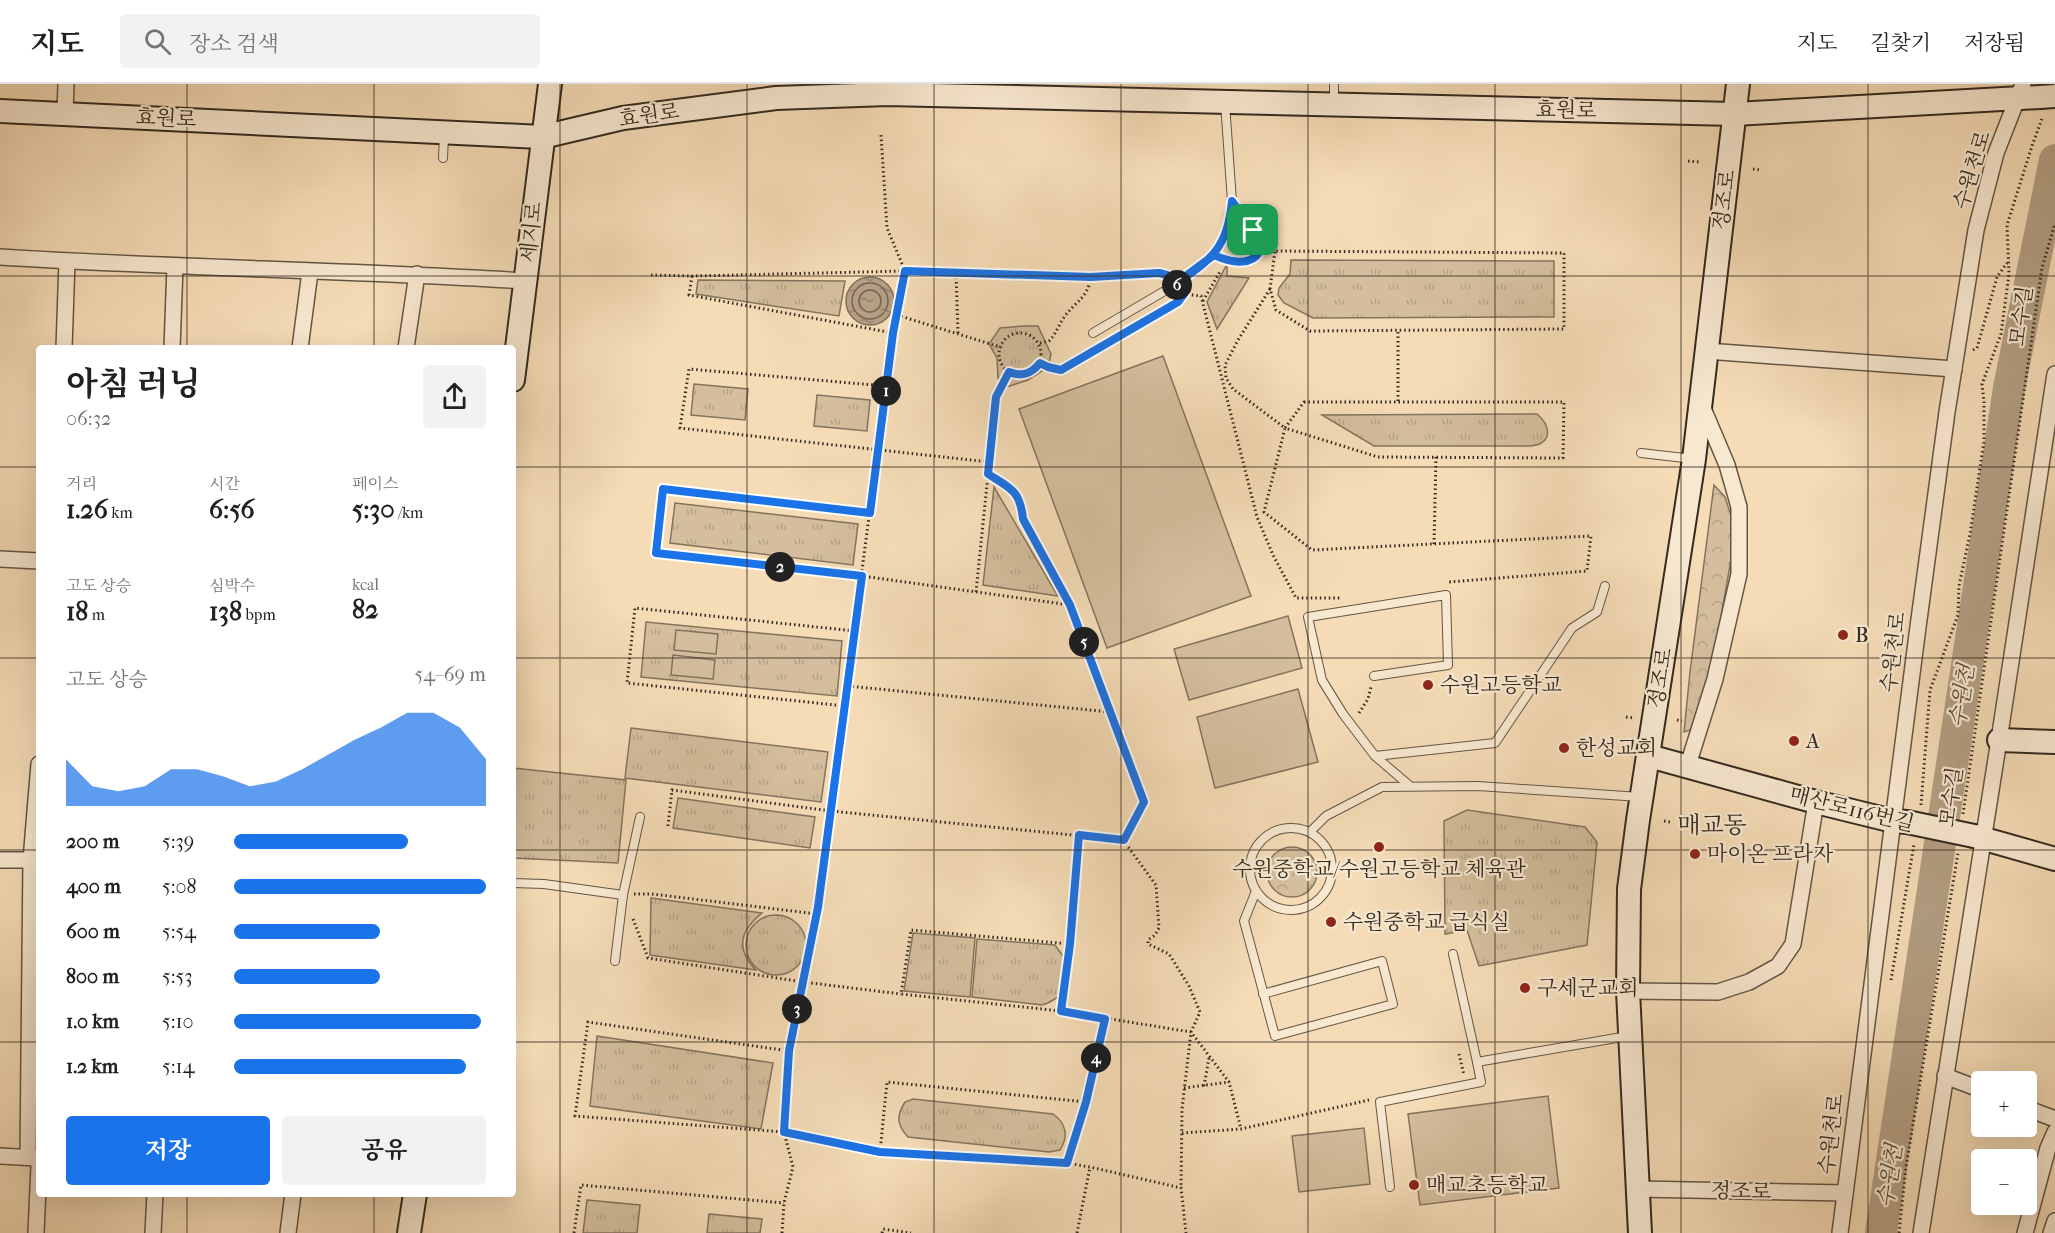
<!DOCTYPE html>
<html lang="ko">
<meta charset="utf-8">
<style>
body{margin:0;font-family:"IM FELL French Canon","Noto Serif KR",serif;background:#f2f2f2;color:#202124;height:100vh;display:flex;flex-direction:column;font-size:22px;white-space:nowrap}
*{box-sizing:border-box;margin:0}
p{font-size:20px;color:#757577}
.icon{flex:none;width:33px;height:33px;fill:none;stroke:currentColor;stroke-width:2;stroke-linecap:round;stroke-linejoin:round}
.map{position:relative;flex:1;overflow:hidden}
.details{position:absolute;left:36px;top:261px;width:480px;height:852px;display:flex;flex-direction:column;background:#fff;border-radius:6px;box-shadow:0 6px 24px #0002}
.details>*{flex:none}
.fabs{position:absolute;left:1971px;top:987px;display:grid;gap:12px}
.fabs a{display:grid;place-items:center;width:66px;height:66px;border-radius:6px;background:#fff;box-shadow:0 6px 24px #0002;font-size:30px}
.pin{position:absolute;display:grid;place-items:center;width:51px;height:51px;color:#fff;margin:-26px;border-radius:12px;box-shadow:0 3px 9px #0006}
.km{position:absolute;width:30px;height:30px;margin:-15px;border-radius:50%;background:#222;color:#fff;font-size:16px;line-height:30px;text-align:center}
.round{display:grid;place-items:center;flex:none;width:63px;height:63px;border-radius:6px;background:#f2f2f2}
.headline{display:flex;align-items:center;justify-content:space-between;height:102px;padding:0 30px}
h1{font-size:33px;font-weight:700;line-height:45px}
.stats{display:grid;grid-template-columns:repeat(3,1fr);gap:9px;height:102px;padding:6px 30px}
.stats div{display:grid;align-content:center}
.stats b{font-size:26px;font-weight:700}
.stats small{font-size:16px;font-weight:400}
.stats p{font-size:16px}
.chart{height:168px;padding:12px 30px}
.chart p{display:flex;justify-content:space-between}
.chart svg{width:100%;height:108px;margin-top:6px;fill:#1a73e8;opacity:.7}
.action{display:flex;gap:12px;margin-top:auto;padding:12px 30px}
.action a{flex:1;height:69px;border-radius:6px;background:#1a73e8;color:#fff;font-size:24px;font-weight:700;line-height:69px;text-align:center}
.action a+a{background:#f2f2f2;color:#202124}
ul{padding:0 30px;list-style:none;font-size:20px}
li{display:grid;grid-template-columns:96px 72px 1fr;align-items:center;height:45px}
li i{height:15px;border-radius:8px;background:#1a73e8}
header{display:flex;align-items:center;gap:36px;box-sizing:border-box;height:84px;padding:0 30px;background:#fff;border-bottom:2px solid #e0e0e0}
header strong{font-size:28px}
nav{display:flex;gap:33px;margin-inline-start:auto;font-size:21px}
.search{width:420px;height:54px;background:#f2f2f2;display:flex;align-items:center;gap:15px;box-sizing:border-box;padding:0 21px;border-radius:6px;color:#757577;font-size:22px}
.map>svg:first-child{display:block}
.grass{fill:url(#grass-tufts);stroke:#84745e;stroke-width:1.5}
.forest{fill:url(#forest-crowns);stroke:#84745e;stroke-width:1.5}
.pitch{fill:#d4be9d;stroke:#84745e;stroke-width:1.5}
.water{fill:url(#water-ripples);stroke:#80705b;stroke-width:1.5}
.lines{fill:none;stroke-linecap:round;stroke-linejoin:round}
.shore{stroke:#736451;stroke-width:1.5}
.river{stroke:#b39f83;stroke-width:32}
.lane-casing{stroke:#645645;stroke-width:10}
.street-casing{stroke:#645645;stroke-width:18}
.secondary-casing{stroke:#332a1f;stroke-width:26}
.path{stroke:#332a1f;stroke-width:3;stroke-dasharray:1.5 3;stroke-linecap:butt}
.lane{stroke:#f8e8d0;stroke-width:8}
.street{stroke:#f8e8d0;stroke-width:15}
.secondary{stroke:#f8e8d0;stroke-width:22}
.secondary-bridge-casing{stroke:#332a1f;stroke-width:26;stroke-linecap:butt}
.secondary-bridge{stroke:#f8e8d0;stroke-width:22}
.route-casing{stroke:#fff;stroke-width:12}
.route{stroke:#1a73e8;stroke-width:8}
.grid{fill:none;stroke:#332a1f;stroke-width:1.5;stroke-opacity:0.55}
.poi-dot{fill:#8f2418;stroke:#f8e8d0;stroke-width:2}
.labels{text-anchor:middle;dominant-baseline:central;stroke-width:4.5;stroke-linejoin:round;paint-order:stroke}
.street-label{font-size:21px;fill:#332a1f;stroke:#f8e8d0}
.poi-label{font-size:21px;fill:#332a1f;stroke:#f8e8d0;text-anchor:start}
.water-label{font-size:22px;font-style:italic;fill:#594d3d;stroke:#f8e8d0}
.quarter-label{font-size:24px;fill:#332a1f;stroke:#f8e8d0}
</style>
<header>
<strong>지도</strong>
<div class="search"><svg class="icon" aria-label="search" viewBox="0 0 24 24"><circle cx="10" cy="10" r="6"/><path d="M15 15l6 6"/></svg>장소 검색</div>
<nav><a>지도</a><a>길찾기</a><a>저장됨</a></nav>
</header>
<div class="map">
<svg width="2055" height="1149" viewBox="0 0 2055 1149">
<defs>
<pattern id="grass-tufts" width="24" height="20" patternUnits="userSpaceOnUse" patternTransform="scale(1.5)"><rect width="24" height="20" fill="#d4be9d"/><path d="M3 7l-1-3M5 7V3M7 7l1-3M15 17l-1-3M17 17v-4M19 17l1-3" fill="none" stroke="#b6a387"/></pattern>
<pattern id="forest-crowns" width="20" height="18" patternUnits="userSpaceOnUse" patternTransform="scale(1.5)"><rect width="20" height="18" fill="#d4be9d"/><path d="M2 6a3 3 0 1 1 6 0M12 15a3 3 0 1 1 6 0" fill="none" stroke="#b6a387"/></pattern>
<pattern id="water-ripples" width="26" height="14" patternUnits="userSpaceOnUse" patternTransform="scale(1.5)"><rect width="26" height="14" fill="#b39f83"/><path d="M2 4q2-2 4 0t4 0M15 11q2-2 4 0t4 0" fill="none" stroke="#92826b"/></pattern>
</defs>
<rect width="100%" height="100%" fill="#f5dcb7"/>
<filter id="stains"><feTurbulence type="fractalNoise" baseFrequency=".00333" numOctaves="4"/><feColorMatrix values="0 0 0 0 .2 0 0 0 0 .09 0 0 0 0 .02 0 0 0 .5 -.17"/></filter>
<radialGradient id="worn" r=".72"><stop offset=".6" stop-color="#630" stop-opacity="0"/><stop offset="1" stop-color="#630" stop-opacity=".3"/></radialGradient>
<g class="grass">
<polygon points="1291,176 1554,177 1554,233 1313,234 1284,219 1278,211 1279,204 1290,190"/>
<polygon points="1227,180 1227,192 1249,194 1217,245 1207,218"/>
<polygon points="698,196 845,197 839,232 696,210"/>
<polygon points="1023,242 1038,242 1051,270 1048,283 1028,296 1001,305 1001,298 998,294 997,274 989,260 1000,244"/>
<polygon points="694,300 748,305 745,336 691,331"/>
<polygon points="817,311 870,316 867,347 814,342"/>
<path d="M1537 330C1551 342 1553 359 1531 362H1374L1322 331Z"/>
<polygon points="994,403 1058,512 983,501"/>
<polygon points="675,419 858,440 853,481 670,459"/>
<polygon points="646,538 842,557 837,612 641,593"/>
<polygon points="631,644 828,668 821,718 625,694"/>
<polygon points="513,684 626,696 618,779 513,774"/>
<polygon points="678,714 815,733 810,764 673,744"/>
<polygon points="1467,726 1585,743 1597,758 1587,861 1479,882 1467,846 1445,850 1444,737"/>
<path d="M651 814 762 829C740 847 735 864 756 886L650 871Z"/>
<circle cx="776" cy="861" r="30"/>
<polygon points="913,849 975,854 970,913 904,907"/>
<polygon points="977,855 1055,861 1066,876 1060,912 1048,919 1042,921 972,913"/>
<polygon points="597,952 773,979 761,1045 590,1022"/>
<path d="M913 1015 1053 1030C1066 1039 1069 1052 1060 1066L1049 1068 908 1053C897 1041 896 1032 905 1018Z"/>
<polygon points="587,1116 640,1121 637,1149 583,1149"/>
<polygon points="709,1130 762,1135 760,1149 707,1149"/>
</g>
<g class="forest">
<polygon points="1714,401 1725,413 1733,438 1731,476 1710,594 1693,645 1684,648 1690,588"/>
<circle cx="1292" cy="788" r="25"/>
</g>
<g class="pitch">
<polygon points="1163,272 1251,512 1107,564 1019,325"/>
<polygon points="1288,532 1302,584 1189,616 1174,565"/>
<polygon points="676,546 718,550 716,570 674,566"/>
<polygon points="673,571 715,576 713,595 671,591"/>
<polygon points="1298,605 1318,678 1215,704 1197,633"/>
<polygon points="1548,1012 1559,1104 1420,1121 1408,1030"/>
<polygon points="1364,1044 1370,1100 1299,1108 1292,1052"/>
</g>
<circle class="water" cx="870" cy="217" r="24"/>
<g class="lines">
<g class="shore">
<circle cx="870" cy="217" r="18"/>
<circle cx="870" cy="217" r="11"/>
</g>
<polyline class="river" points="1881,1149 2009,304 2055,76"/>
<g class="lane-casing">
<g id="lane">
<polyline points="1334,19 1334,0"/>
<polyline points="443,74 444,52"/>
<path d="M1214 171C1228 178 1251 184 1260 167V155L1232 117"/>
<polyline points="1093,249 1168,205 1198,184 1214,171 1222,158 1228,143 1232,117 1225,19"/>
<polyline points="1641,369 1693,375"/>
<polyline points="1374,592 1448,581 1446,511 1308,533 1322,596 1343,630 1375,672"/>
<polyline points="1410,702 1375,672 1495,659 1572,544 1597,528 1605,502"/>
<circle cx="1291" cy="785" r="41"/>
<polyline points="1310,748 1326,732 1382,703 1478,702 1640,713"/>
<polyline points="513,799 544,800 623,811 615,877"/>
<polyline points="1256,807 1244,837 1275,952 1393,920 1382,877 1263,910"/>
<polyline points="623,811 640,733"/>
<polyline points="1453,870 1477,978 1628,952"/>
<polyline points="1390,1103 1380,1018 1481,998 1477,978"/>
</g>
</g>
<g class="street-casing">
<g id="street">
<polyline points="65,29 66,0"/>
<path d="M0 173C175 184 351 186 526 197"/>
<polyline points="64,264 67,177"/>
<polyline points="172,264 175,182"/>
<polyline points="300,264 310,188"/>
<polyline points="406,264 417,190"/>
<polyline points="1706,267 1954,285"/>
<polyline points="0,475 39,477"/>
<polyline points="1688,681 1715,595 1739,490 1739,423 1727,381 1702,322"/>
<polyline points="0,776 39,776"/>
<polyline points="1628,907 1718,908 1749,898 1778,882 1793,860 1816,718"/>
<polyline points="1945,992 1982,1006"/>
<polyline points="2026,1024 2055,1035"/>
<polyline points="0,1072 36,1074"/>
<polyline points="28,1073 31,776 39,680"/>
<polyline points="1638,1105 1845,1109"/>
<polyline points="36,1149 39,1082"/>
<polyline points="153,1149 155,1110"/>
<polyline points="288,1149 293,1110"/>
<polyline points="1840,1149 1918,543 1947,328 1976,146 1996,69 2023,0"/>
<polyline points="1921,1149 1999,656 2055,290"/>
<polyline points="2025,1149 2048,1064 2055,1048"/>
<polyline points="2051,1149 2055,1137"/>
</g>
</g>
<g class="secondary-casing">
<g id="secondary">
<polyline points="0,27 542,53 623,34 776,14 887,10 1734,30 2040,13"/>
<polyline points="513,296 550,0"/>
<polyline points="1999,656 2055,658"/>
<polyline points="1649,672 1816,718 1893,737 1907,738"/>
<polyline points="1974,752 2055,775"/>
<polyline points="409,1149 415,1110"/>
<polyline points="1640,1149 1628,907 1629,805 1638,736 1694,375 1738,0"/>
</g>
</g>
<g class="path">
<polyline points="1688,77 1699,78"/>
<polyline points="1753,85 1760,86"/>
<polyline points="1272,166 1275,167 1564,169 1564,245 1310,247 1276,226 1270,205 1275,167"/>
<polyline points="956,189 958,249"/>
<polyline points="651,191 692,192 905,187 1091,193 1159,189 1167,191"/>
<polyline points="692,192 689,211 893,249"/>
<polyline points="1270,205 1238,256 1225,281 1226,294 1233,305 1285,344 1264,428 1312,466 1591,452 1587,487 1449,498"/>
<polyline points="1203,217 1221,186"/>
<polyline points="897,231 1000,263"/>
<circle cx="1020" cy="270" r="21"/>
<path d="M1040 259 1049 257C1056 250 1059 240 1065 232 1077 216 1087 215 1091 193"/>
<polyline points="1973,266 1977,264 1997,193 2007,179"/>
<polyline points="1040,279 1048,283 1061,286 1178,218 1184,210 1201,212 1257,433 1273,471 1296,514 1342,514"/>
<polyline points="886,302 689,285 680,344 989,378"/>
<polyline points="1398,317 1398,247"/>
<polygon points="1304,318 1564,318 1563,374 1378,373 1285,344"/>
<polyline points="870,429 663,406 656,469 862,492 1070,521"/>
<polyline points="1434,460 1436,373"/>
<polyline points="976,508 996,313 1009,288"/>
<path d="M848 602 1110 628 1070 521 1023 435C1020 406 1010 404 988 390"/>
<polyline points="845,622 627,599 635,524 855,547"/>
<polyline points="1359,629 1368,615 1371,603"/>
<polyline points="1626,633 1635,634"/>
<polyline points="1677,636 1682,637"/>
<polyline points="1921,721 1930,606 1958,531 1959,502 1970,450 1984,357 1984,318 1982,300 2001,250 2009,190 2007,141 2032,62 2043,32"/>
<polyline points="1963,730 2042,184 2055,139"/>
<polyline points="1664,737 1670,738"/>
<polyline points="668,742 672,706 831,727 1123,756 1144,718 1110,628"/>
<polyline points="1123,756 1156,801 1159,844 1155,851 1148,856 1148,860 1169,870 1189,902 1200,928 1191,948 1182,1025 1181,1104"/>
<polyline points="634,810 652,810 817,830"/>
<polyline points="633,835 648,874 803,898 901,910"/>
<polyline points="1070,860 911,846 901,910 1061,927 1070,860 1079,752"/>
<polyline points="1891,896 1914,760"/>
<polyline points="1061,927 1191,948 1229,998 1241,1045"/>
<polyline points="789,967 588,938 575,1032 784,1048 880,1068 1067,1079 1090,1083 1181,1104 1186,1149"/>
<polyline points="1459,970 1464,991"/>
<polyline points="1204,1002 1209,974"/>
<polyline points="1184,1004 1229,998"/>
<polyline points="1086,1018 1105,935"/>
<polyline points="1182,1049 1241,1045 1369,1016"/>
<polyline points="880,1068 887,998 1086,1018 1067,1079"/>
<polyline points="574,1149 581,1101 784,1119"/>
<polyline points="782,1149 784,1119 793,1083 784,1048 789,967 818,823 893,249 905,187 887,144 881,51"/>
<polyline points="882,1149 883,1145 911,1149"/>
<polyline points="1077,1149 1090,1083"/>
<polyline points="1899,1149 1906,1083 1958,769"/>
</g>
<use href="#lane" class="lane"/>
<use href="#street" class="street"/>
<use href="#secondary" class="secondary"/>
<g class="secondary-bridge-casing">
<g id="secondary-bridge">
<polyline points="2040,13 2055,12"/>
<polyline points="1907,738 1974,752"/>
</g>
</g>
<use href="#secondary-bridge" class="secondary-bridge"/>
</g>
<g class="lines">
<g class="route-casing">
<path id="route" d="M1253 146 1262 161C1256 184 1231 179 1214 171L1175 200 1167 191 1159 189 1091 193 905 187 893 249 870 429 663 405 656 469 862 492 818 823 789 967 784 1048 880 1068 1067 1079 1086 1018 1105 935 1061 927 1070 860 1079 751 1124 756 1144 718 1070 521 1023 435C1020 406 1010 404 988 390L996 313 1009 288C1022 293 1031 290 1040 279L1048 283 1061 286 1178 218 1184 210 1175 200C1211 176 1228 164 1232 117L1253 146"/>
</g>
<use href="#route" class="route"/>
</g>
<path class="grid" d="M187 0V264M374 0V264M560 0V1149M747 0V1149M934 0V1149M1121 0V1149M1308 0V1149M1495 0V1149M1681 0V1149M1868 0V1149M0 192H2055M0 383H39M513 383H2055M0 574H39M513 574H2055M0 766H39M513 766H2055M0 958H39M513 958H2055M187 1110V1149M374 1110V1149"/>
<g class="poi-dot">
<circle cx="1843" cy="551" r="6"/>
<circle cx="1428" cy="601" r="6"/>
<circle cx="1794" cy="657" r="6"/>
<circle cx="1564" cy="664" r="6"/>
<circle cx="1379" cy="763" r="6"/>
<circle cx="1695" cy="770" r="6"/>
<circle cx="1331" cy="838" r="6"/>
<circle cx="1525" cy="904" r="6"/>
<circle cx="1414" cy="1101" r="6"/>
</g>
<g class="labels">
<g class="street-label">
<text transform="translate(1566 26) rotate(1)">효원로</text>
<text transform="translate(649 31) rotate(-8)">효원로</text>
<text transform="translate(166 34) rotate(3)">효원로</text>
<text transform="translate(1972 86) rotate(-73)">수원천로</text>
<text transform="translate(1724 116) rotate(-83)">정조로</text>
<text transform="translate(531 148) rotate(-84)">세지로</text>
<text transform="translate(2021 232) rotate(-82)">모수길</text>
<text transform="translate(1893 568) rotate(-83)">수원천로</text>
<text transform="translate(1660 594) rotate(-81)">정조로</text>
<text transform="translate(1951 713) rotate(-82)">모수길</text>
<text transform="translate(1852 725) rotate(14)">매산로116번길</text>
<text transform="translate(1831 1050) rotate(-83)">수원천로</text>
<text transform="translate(1741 1107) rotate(1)">정조로</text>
</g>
<g class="poi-label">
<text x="1855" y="551">B</text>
<text x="1440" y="601">수원고등학교</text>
<text x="1806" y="657">A</text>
<text x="1576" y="664">한성교회</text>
<text x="1707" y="770">마이온 프라자</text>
<text x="1379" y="785" text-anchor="middle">수원중학교/수원고등학교 체육관</text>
<text x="1343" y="838">수원중학교 급식실</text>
<text x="1537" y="904">구세군교회</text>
<text x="1426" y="1101">매교초등학교</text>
</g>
<g class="water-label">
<text transform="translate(1962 612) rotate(-81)">수원천</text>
<text transform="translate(1890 1092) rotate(-81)">수원천</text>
</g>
<g class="quarter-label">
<text x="1712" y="741">매교동</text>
</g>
</g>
<rect width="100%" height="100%" filter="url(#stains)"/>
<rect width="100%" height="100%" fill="url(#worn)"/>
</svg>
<div class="fabs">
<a>+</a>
<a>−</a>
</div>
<div class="pin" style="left:1253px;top:146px;background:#1e9e55"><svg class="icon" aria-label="arrive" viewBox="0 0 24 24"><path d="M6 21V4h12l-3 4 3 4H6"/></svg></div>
<b class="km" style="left:886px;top:307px">1</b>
<b class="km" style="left:780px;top:483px">2</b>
<b class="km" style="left:797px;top:925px">3</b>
<b class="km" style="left:1096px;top:974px">4</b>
<b class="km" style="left:1084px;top:558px">5</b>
<b class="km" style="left:1177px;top:201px">6</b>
<section class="details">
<div class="headline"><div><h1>아침 러닝</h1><p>06:32</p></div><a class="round"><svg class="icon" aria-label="share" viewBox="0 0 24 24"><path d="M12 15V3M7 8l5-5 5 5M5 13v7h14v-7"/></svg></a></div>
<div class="stats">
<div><p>거리</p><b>1.26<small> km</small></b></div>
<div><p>시간</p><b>6:56</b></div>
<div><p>페이스</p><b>5:30<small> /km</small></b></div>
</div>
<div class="stats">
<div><p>고도 상승</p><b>18<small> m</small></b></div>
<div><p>심박수</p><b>138<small> bpm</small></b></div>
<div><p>kcal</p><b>82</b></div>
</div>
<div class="chart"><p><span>고도 상승</span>54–69 m</p>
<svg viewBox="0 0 160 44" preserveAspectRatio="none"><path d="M0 44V25L10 36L20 38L30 36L40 29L50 29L60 32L70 36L80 34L90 29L100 23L110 17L120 12L130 6L140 6L150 12L160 25V44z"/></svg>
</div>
<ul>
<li><b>200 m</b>5:39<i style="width:69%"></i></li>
<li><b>400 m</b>5:08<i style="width:100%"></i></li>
<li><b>600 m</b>5:54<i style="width:58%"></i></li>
<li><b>800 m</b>5:53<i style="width:58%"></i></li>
<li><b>1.0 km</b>5:10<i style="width:98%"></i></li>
<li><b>1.2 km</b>5:14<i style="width:92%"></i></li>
</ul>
<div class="action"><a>저장</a><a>공유</a></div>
</section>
</div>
